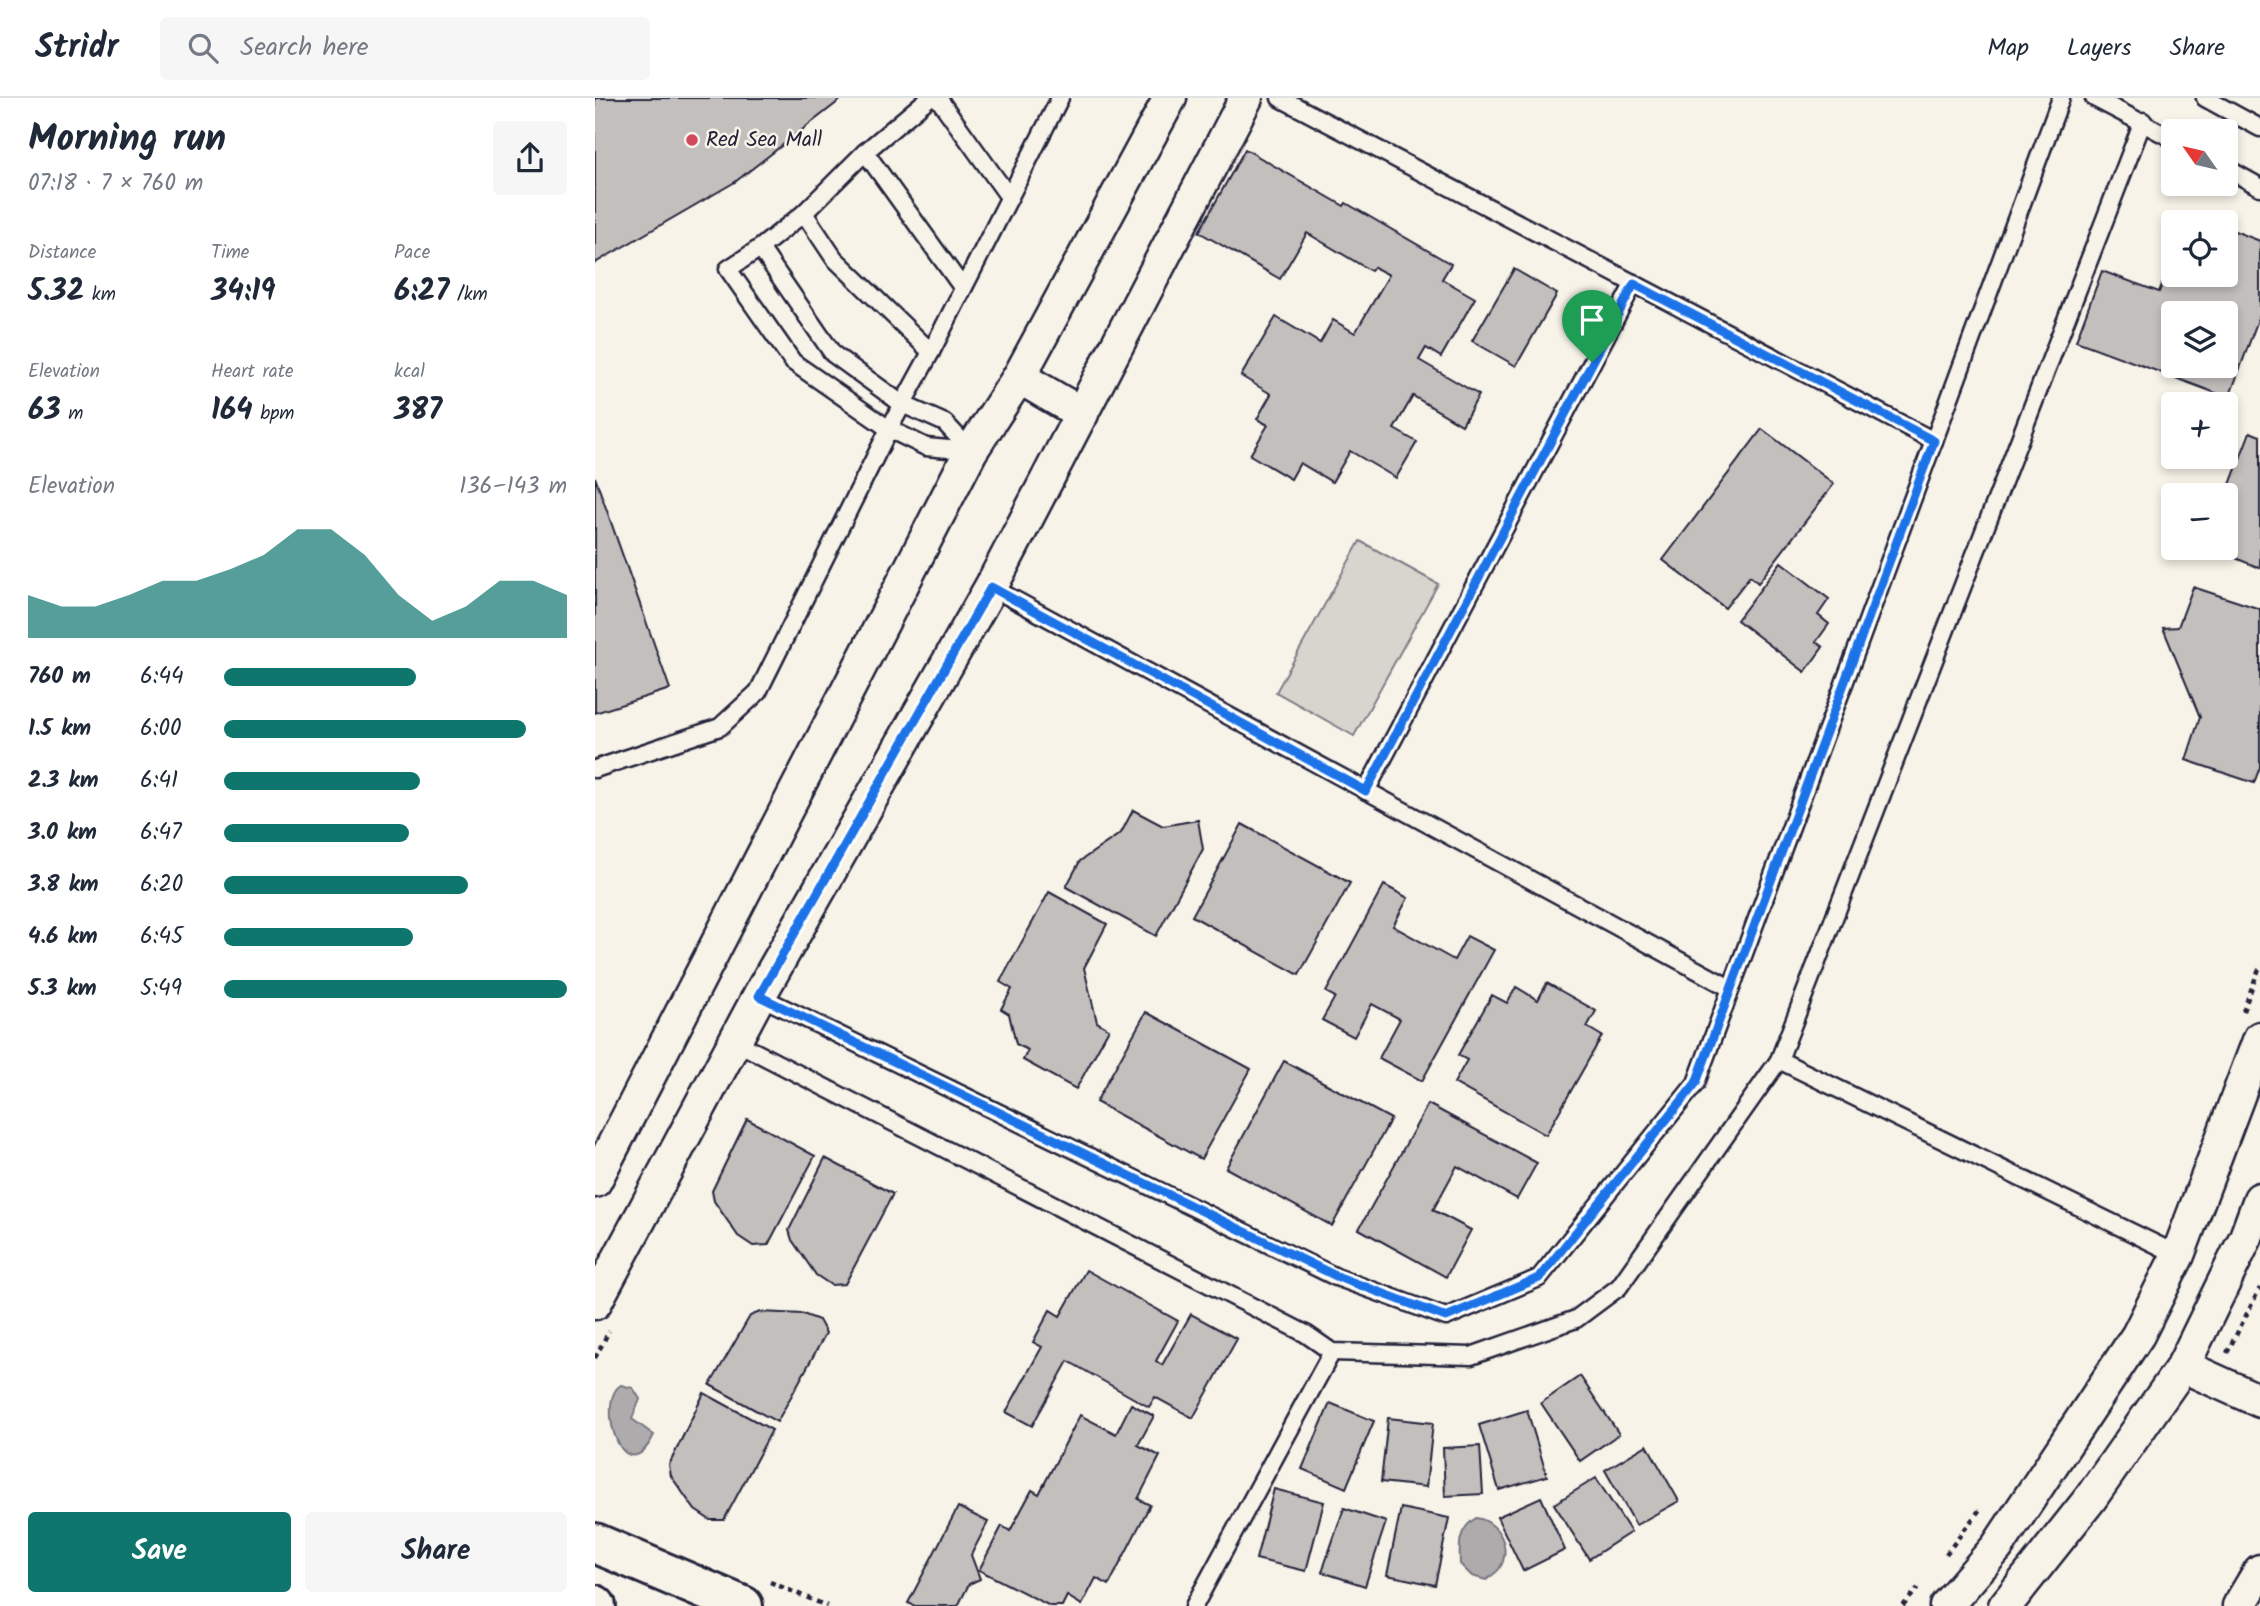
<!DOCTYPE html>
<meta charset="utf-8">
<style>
body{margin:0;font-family:Kalam,sans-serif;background:#f6f6f7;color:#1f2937;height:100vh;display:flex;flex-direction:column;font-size:26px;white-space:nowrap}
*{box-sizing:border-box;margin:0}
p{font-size:23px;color:#747a83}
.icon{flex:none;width:38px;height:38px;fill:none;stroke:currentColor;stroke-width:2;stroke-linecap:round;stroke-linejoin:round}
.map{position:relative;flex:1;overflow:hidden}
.panel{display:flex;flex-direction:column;background:#fff;width:595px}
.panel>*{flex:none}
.needle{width:46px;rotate:304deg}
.buttons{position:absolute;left:1566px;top:21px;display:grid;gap:14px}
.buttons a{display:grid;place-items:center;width:77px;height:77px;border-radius:7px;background:#fff;box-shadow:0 4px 10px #0003;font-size:35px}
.pin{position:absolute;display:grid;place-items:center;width:60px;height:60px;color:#fff;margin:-72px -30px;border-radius:50% 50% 50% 0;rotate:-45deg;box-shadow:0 0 7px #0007}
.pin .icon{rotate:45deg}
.round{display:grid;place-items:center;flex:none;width:74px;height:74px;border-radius:7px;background:#f6f6f7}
.summary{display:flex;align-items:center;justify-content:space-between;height:119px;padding:0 28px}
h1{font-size:38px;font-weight:700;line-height:52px}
.metrics{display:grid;grid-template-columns:repeat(3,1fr);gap:10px;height:119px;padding:7px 28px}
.metrics div{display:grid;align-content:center}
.metrics b{font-size:30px;font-weight:700}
.metrics small{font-size:19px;font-weight:400}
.metrics p{font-size:19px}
.chart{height:196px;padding:14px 28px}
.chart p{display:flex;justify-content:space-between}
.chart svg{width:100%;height:126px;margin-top:7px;fill:#0f766e;opacity:.7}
.action{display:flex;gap:14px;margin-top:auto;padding:14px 28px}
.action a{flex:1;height:80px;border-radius:7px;background:#0f766e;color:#fff;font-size:28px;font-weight:700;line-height:80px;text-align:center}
.action a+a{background:#f6f6f7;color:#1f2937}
ul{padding:0 28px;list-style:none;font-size:23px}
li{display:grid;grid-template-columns:112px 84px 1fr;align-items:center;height:52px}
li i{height:18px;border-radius:9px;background:#0f766e}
header{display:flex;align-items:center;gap:42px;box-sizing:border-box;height:98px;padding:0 35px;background:#fff;border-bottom:2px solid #e0e1e3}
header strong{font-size:33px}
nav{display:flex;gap:38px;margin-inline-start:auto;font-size:24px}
.search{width:490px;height:63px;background:#f6f6f7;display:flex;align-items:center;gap:18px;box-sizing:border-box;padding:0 24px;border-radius:7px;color:#747a83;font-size:26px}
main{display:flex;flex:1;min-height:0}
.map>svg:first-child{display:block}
.green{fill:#d8d5cf;stroke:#7d7c85;stroke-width:2}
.water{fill:#aeabad;stroke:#76747f;stroke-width:2}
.building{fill:#c2bfbd;stroke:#22223b;stroke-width:2;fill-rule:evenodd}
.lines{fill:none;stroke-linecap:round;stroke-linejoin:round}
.service-casing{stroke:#22223b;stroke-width:21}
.minor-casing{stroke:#22223b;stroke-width:37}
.secondary-casing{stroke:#22223b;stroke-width:44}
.path{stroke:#22223b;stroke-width:4.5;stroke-dasharray:5 5;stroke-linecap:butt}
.service{stroke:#f7f3e8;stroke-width:16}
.minor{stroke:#f7f3e8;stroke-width:32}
.secondary{stroke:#f7f3e8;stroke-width:38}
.route-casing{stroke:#fff;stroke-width:14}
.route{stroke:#1a73e8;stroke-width:9}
.poi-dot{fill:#d1495b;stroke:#f7f3e8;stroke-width:2.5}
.labels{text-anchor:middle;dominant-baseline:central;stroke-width:5;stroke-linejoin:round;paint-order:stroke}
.poi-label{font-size:21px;fill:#22223b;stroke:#f7f3e8;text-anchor:start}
</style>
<header>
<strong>Stridr</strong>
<div class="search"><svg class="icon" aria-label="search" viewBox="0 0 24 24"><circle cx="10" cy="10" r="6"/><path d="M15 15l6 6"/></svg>Search here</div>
<nav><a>Map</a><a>Layers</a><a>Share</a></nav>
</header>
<main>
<section class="panel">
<div class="summary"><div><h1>Morning run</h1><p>07:18 · 7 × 760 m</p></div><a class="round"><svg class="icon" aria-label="share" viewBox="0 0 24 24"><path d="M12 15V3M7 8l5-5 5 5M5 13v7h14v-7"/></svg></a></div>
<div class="metrics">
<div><p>Distance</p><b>5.32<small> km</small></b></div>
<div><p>Time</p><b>34:19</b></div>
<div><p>Pace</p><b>6:27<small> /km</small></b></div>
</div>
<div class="metrics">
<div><p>Elevation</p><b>63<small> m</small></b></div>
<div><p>Heart rate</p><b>164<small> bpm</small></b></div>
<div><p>kcal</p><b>387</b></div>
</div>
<div class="chart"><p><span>Elevation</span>136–143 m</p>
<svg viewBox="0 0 160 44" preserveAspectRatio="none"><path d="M0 44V29L10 33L20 33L30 29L40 24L50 24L60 20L70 15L80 6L90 6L100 15L110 29L120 38L130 33L140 24L150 24L160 29V44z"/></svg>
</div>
<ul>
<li><b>760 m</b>6:44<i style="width:56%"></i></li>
<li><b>1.5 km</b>6:00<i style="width:88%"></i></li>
<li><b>2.3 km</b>6:41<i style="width:57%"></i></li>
<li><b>3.0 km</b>6:47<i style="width:54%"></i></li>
<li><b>3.8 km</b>6:20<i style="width:71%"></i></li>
<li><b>4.6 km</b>6:45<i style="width:55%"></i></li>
<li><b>5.3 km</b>5:49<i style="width:100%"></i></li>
</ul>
<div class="action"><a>Save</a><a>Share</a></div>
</section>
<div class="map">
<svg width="1665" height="1508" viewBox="0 0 1665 1508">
<rect width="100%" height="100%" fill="#f7f3e8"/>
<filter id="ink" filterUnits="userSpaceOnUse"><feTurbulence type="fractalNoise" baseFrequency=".0143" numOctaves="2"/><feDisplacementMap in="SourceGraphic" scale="14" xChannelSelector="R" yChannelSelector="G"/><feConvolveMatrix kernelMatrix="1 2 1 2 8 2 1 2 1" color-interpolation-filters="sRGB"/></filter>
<g filter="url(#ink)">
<polygon class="green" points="765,443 843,486 759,638 681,594"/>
<g class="water">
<path d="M26 1287 38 1290 45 1301 37 1321 59 1337C28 1399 0 1302 26 1287Z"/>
<path d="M881 1420C904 1423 918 1451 904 1471 901 1475 895 1479 891 1482L877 1478 865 1466C864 1447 863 1431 881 1420Z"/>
</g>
<g class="building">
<polygon points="0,0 248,0 140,84 0,165"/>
<polygon points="650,51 749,108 751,105 856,166 847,181 880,200 846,259 831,250 824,262 884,297 867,327 818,298 799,331 822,344 801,380 755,353 737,384 705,365 696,381 655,357 673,327 662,321 676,296 646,278 681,219 725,245 738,222 760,235 794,177 779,169 776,173 712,135 685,181 604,134"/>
<path d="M1632 130 1665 143V216L1634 300 1481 243 1507 173 1564 194 1577 160 1578 177H1631ZM1578 215H1631V268H1578Z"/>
<polygon points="919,171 962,196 921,268 877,243"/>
<polygon points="1167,331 1239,386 1163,485 1155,478 1130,510 1068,462"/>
<polygon points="1655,334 1665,338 1665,470 1630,456 1642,424 1631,419 1631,397"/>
<polygon points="0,379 75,591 0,615"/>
<polygon points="1186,464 1234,501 1223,517 1234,526 1221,544 1228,549 1210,574 1142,522"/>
<polygon points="1598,489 1665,511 1665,669 1659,685 1591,662 1605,619 1568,530 1583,529"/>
<polygon points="538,712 568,728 603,722 608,751 561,838 471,789 485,763 526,735"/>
<polygon points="647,726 755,785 704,877 597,818"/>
<polygon points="789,787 813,800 798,828 859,862 872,838 899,852 827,983 784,960 805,921 777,906 759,939 727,922 740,899 731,894"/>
<polygon points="454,794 512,826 489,870 502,924 514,931 481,991 428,962 433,952 421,946 414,916 406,911 417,891 405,884"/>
<polygon points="952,885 1001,913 992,929 1007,938 951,1037 859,985 872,962 863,957 897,897 912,905 921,889 943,902"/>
<polygon points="551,914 656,971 606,1061 501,1004"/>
<polygon points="689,963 796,1021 737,1128 631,1070"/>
<polygon points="833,1006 942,1065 922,1101 862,1068 838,1112 876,1132 851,1179 764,1131"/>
<polygon points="152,1021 220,1058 173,1147 158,1148 143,1138 119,1103 117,1093"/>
<polygon points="230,1060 298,1096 250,1186 236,1187 221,1177 197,1142 194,1132"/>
<polygon points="491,1172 583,1223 561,1263 567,1267 596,1216 642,1241 598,1320 560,1299 554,1309 473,1263 437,1328 411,1314 447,1249 438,1244 455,1212 465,1218"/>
<polygon points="165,1214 208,1216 224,1222 231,1235 182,1324 115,1287 155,1218"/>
<polygon points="985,1278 1024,1336 985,1363 946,1305"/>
<polygon points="109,1295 177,1332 129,1422 115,1422 100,1412 76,1378 74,1367"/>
<polygon points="735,1305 779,1323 751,1390 707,1371"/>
<polygon points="536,1306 559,1318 543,1347 565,1358 543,1401 555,1407 514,1487 501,1480 487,1507 472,1498 467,1508 455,1508 384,1472 407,1428 415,1433 437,1392 444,1396 485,1317 521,1336"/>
<polygon points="932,1312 952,1378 904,1392 884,1327"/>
<polygon points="793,1320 838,1325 831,1389 786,1384"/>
<polygon points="1052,1347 1084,1403 1041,1427 1010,1372"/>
<polygon points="885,1348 888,1396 850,1398 848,1350"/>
<polygon points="1001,1380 1036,1434 994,1461 959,1406"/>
<polygon points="679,1391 729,1404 711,1473 661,1461"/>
<polygon points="946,1399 970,1452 928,1473 902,1419"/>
<polygon points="363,1409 393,1424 376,1457 385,1481 374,1486 363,1508 320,1508 313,1505"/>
<polygon points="749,1410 791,1424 770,1488 727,1474"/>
<polygon points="806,1410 854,1420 840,1487 792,1477"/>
</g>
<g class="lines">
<g class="service-casing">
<g id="service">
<polyline points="334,0 270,54 209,115 165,150 133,171 198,264 294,331 331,349 376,353"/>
<polyline points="343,0 414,99"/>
<polyline points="685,0 1339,343"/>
<polyline points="1499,0 1578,41"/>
<polyline points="1610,0 1665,30"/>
<polyline points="270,54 367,189"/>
<polyline points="1631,70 1665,89"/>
<polyline points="209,115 239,160 336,254"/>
<polyline points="165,150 238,256 307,306 350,325 376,353"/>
<polyline points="396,489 1135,890"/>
<polyline points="0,671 125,629 163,594 294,331 336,254 465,0"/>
<polyline points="771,693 1039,185"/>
<polyline points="164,898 741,1179 851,1219 944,1180 1101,985 1466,0"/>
<polyline points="139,943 711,1236 737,1254 876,1258 981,1221 1024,1189 1184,962 1548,23"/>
<polyline points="1184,962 1583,1157"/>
<polyline points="599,1508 737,1254"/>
</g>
</g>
<g class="minor-casing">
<g id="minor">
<polyline points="424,279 487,316"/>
<polyline points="0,1083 376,353 424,279 575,0"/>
<polyline points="0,1205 164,898 396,489 651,0"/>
<polyline points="1588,1268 1665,1303"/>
<polyline points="1351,1508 1402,1449 1543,1237 1583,1157 1665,940"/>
<polyline points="1410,1508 1495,1401 1588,1268 1651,1139 1665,1101"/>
<polyline points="1644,1508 1665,1473"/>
</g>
</g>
<g class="secondary-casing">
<g id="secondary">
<polyline points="0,1445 148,1508"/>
<polyline points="0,1507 1,1508"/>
</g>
</g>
<g class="path">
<polyline points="1648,913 1665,868"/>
<polyline points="1632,1255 1665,1190"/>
<polyline points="0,1260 14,1233"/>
<polyline points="1351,1456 1386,1410"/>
<polyline points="175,1484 232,1508"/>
<polyline points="1308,1508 1323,1490"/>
</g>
<use href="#service" class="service"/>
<use href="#minor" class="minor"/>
<use href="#secondary" class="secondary"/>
</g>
</g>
<g class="lines" filter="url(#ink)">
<g class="route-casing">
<polygon id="route" points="1039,186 1339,343 1101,985 944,1180 851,1219 741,1178 164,898 396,489 771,693"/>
</g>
<use href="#route" class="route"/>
</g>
<circle class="poi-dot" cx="97" cy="42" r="7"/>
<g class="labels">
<g class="poi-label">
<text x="111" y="42">Red Sea Mall</text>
</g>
</g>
</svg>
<div class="buttons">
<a><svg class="needle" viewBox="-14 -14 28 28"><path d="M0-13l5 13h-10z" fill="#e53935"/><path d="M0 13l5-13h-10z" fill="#747a83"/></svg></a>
<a><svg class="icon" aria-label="locate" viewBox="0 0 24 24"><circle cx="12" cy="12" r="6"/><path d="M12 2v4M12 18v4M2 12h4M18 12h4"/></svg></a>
<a><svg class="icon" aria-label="layers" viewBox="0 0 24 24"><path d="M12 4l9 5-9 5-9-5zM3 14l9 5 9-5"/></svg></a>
<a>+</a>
<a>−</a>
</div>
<div class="pin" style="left:997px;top:264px;background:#1e9e55"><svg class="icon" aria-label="arrive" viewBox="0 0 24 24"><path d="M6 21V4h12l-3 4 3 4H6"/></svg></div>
</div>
</main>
